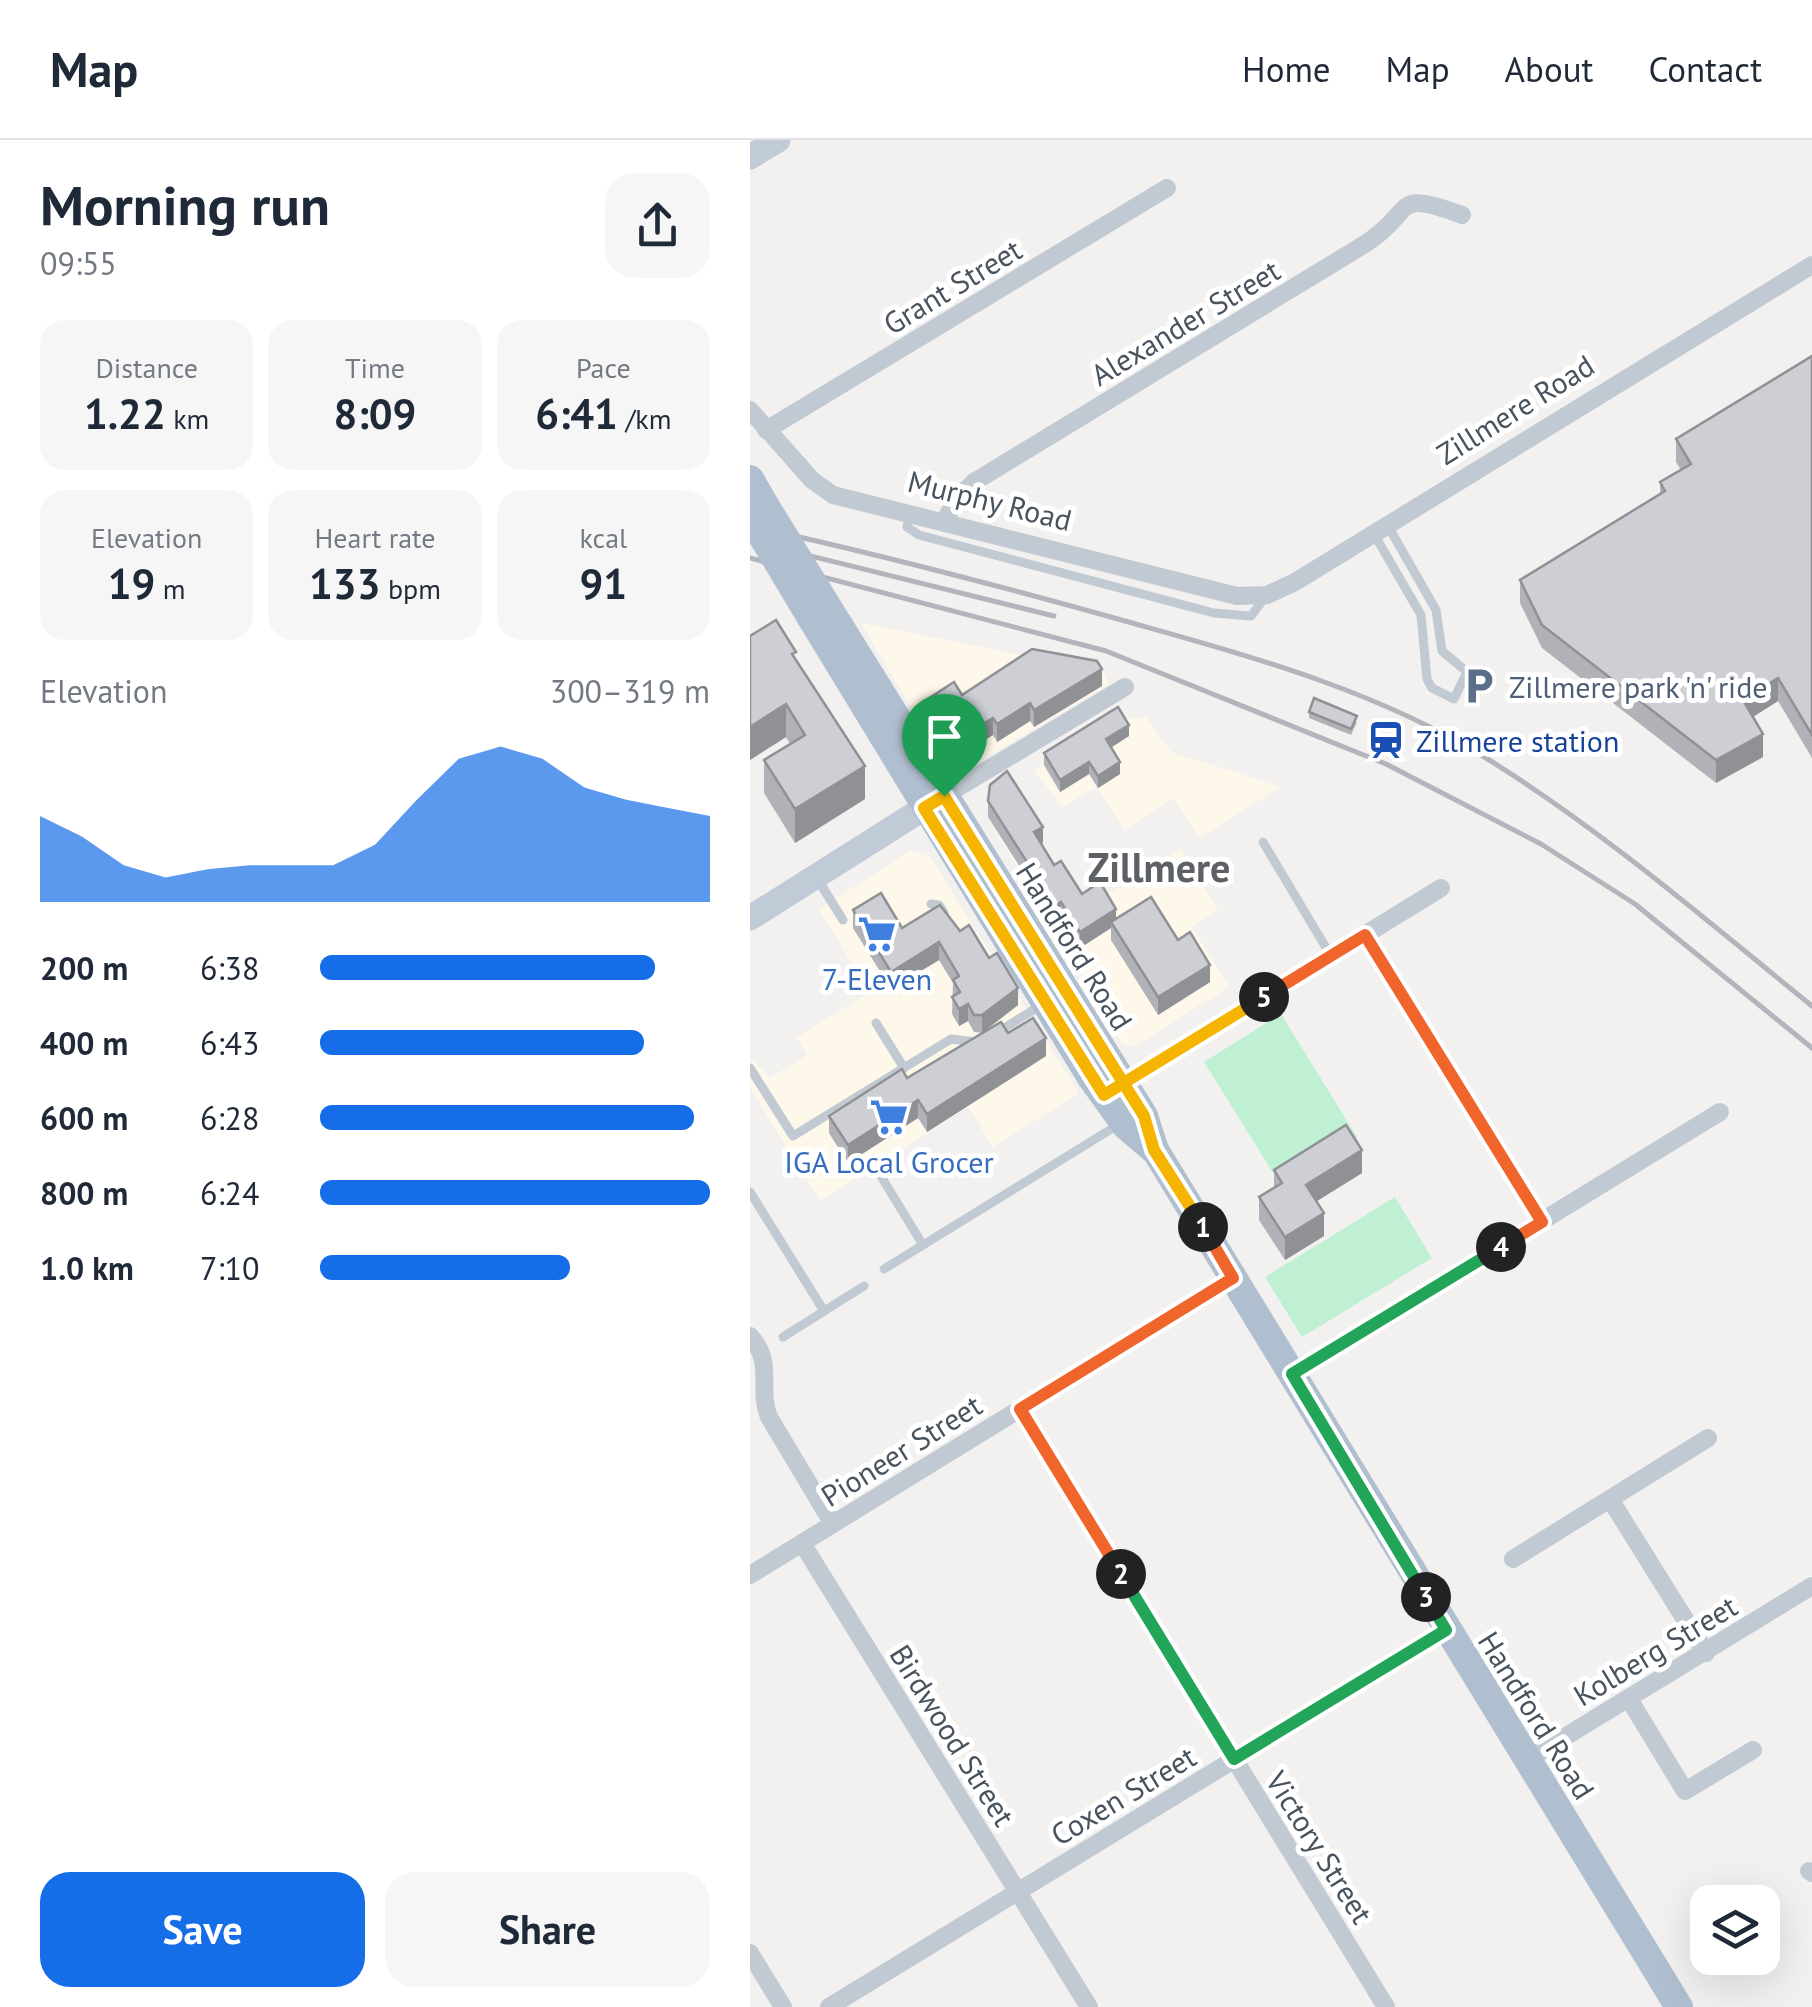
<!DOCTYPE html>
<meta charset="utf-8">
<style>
body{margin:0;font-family:"PT Sans",sans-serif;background:#f6f6f7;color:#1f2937;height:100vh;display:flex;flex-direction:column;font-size:38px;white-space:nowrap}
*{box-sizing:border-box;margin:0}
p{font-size:32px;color:#747a83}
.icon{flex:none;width:55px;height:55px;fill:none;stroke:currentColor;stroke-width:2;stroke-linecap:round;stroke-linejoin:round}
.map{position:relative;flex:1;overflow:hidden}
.panel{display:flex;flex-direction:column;background:#fff;width:750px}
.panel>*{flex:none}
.tools{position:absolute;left:940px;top:1745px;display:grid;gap:20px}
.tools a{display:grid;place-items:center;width:90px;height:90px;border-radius:20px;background:#fff;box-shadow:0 10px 40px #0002;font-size:50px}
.pin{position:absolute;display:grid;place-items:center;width:85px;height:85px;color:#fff;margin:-102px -42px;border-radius:50% 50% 50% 0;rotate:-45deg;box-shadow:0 0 10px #0007}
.pin .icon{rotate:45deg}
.km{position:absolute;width:50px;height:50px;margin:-25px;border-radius:50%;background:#222;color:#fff;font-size:28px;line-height:50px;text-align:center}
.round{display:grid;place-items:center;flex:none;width:105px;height:105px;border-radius:30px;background:#f6f6f7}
.summary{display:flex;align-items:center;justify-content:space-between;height:170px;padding:0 40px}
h1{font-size:55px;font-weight:800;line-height:75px}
.figures{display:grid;grid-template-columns:repeat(3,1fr);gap:15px;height:170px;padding:10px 40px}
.figures div{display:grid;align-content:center;border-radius:25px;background:#f6f6f7;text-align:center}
.figures b{font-size:42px;font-weight:800}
.figures small{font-size:28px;font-weight:400}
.figures p{font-size:28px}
.chart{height:280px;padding:20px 40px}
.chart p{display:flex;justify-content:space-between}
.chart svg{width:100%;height:180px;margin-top:10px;fill:#156ee8;opacity:.7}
.primary-button{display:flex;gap:20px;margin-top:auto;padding:20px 40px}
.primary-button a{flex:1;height:115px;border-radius:30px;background:#156ee8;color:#fff;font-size:40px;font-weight:800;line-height:115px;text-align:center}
.primary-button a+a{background:#f6f6f7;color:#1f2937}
ul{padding:0 40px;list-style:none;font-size:32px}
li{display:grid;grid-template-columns:160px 120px 1fr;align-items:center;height:75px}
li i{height:25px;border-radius:12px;background:#156ee8}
header{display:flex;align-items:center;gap:60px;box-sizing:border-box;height:140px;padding:0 50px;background:#fff;border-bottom:2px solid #e0e1e3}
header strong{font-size:48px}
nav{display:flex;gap:55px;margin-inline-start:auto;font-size:35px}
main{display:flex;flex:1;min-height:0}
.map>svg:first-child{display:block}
.commercial{fill:#fdf8ea}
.green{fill:#bff0d3}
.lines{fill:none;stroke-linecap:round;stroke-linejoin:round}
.lane{stroke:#c1cad2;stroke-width:9}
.street{stroke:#c1cad2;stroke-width:18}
.secondary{stroke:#c1cbd7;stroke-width:25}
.primary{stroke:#b0bfcf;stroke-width:28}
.rail{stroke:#b2b5bb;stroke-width:5}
.primary-bridge{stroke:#b0bfcf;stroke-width:28}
.wall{fill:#b0b2b7}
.shaded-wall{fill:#909195}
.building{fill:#cdcfd5;stroke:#909195;stroke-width:2.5}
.split-1-casing{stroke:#fff;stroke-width:20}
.split-2-casing{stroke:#fff;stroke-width:20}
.split-3-casing{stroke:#fff;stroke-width:20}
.split-4-casing{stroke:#fff;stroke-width:20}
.split-5-casing{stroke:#fff;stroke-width:20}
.split-6-casing{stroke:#fff;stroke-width:20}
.split-1{stroke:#f5b400;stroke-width:12}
.split-2{stroke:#f0652b;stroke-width:12}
.split-3{stroke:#22a559;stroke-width:12}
.split-4{stroke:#22a559;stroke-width:12}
.split-5{stroke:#f0652b;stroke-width:12}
.split-6{stroke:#f5b400;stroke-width:12}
.labels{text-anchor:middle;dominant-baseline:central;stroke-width:10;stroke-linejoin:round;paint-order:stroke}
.street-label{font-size:30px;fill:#48535e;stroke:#fff}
.service-label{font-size:30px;fill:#4e5e75;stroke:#fff;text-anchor:start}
.transit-label{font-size:30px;fill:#164399;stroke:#fff;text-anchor:start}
.shop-label{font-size:30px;fill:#366cbe;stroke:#fff}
.district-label{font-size:40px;font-weight:bold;fill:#5d6065;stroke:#fff}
</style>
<header>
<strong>Map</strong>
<nav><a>Home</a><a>Map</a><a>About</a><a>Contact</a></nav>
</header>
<main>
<section class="panel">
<div class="summary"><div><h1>Morning run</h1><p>09:55</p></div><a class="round"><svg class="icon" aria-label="share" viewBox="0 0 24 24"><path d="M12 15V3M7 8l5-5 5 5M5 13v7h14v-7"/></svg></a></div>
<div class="figures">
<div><p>Distance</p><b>1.22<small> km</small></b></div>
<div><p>Time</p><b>8:09</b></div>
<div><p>Pace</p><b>6:41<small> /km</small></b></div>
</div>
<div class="figures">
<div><p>Elevation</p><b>19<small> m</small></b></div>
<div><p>Heart rate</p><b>133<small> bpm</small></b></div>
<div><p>kcal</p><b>91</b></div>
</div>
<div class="chart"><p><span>Elevation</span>300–319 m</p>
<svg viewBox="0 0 160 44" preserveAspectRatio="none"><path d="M0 44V23L10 28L20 35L30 38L40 36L50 35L60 35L70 35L80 30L90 19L100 9L110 6L120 9L130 16L140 19L150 21L160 23V44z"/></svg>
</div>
<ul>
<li><b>200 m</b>6:38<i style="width:86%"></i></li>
<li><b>400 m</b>6:43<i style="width:83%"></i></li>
<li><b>600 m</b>6:28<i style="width:96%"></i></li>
<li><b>800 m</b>6:24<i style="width:100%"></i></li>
<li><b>1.0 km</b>7:10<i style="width:64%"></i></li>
</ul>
<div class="primary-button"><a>Save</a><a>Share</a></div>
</section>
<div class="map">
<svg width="1062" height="1867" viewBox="0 0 1062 1867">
<rect width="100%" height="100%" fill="#f3f0f0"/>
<g class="commercial">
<polygon points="111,483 353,531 359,544 215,630 205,630 195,625"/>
<polygon points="370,577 397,578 421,612 531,647 449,698 424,658 374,690 347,647 313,667 284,630"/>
<polygon points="257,646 332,769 431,709 468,770 442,787 479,847 385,906 372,904 239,680 240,660"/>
<polygon points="160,711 180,717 329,953 243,1007 218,967 70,1061 0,948 0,918 20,938 57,915 47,898 119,852 69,769"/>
</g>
<g class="green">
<polygon points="531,874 607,997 530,1044 454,922"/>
<polygon points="645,1057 682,1118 552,1197 515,1137"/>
</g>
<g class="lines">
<g class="lane">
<polyline points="160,373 157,387 169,395 464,473 501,476 516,456"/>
<polyline points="624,394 671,475 677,539 682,548 704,559 717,532 692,511 686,470 638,386"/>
<polyline points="513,702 581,816"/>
<polyline points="68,740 93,780"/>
<polyline points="181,764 189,765 194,773"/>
<polyline points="615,795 792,1081"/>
<polyline points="126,883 154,928"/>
<polyline points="245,894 291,865"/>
<polyline points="0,928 43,996 201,899 226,902"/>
<polyline points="132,1038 173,1105"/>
<polyline points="0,1052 74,1171"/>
<polyline points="134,1129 371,983"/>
<polyline points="33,1197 114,1146"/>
</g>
<g class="street">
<polyline points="0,270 62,340 83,355 487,456 517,455 545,442 1062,125"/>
<polyline points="16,290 417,48"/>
<path d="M195 380 207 359 224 342 615 104C667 71 639 48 712 75"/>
<polyline points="194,656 375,547"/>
<polyline points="367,947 691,748"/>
<path d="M0 1196C25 1223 7 1248 19 1277L83 1384"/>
<polyline points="542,1234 970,972"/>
<polyline points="270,1269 636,1867"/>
<polyline points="860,1359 956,1513"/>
<polyline points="52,1403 339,1867"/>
<polyline points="763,1419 958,1298"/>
<polyline points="0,1435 483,1138"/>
<polyline points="879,1559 935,1651 1003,1610"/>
<polyline points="777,1620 1062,1446"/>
<polyline points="1059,1731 1062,1733"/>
<polyline points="0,1813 33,1867"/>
<polyline points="79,1867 696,1490"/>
</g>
<g class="secondary">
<polyline points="0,17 28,0"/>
<polyline points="0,778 190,658"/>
</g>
<g class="primary">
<polyline points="0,339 15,365"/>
<polyline points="61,478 340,936 376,986 403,1009"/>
<polyline points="89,485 394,976 405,1010 929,1867"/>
</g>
<g class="rail">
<path d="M0 386C124 413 246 445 368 479 495 515 622 548 736 618 852 690 956 780 1062 866"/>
<polyline points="0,401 304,476"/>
<polyline points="0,418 356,511 636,624 791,704 885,764 1062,908"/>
</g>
<g class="primary-bridge">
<polyline points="15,365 89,485"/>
<polyline points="0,376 61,478"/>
</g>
</g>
<g class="wall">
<polygon points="1062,216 1062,618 1028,561 1003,577 1013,617 966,643 792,508 770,463 770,440 910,354 910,342 931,330 926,322 926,299"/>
<polygon points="0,496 46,520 115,659 45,703 14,653 14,620 40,604 36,597 0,620"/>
<polygon points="352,546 284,587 280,581 247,602 243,595 204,619 178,577 178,559"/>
<polygon points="559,572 607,582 601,595 559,578"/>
<polygon points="379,596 361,607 370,634 348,648 339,634 310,652 294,625 294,613"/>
<polygon points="238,661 293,703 291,704 304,725 332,754 366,779 428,800 460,842 408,875 361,800 361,788 330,808 311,778 305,782 238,677"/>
<polygon points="190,765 268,865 232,893 224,892 218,881 209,886 202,874 203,843 189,820 141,849 103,788 103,770 152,788"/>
<polygon points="258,893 296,916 177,992 168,978 98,1023 79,993 79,976 157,938"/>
<polygon points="524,1030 612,1033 566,1061 574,1096 535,1120 509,1080 509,1057 524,1048"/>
</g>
<g class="shaded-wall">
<polygon points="352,529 352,546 284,587 284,570"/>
<polygon points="1028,538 1028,561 993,583 993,560"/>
<polygon points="280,563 280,581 247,602 247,584"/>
<polygon points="36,564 36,597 0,620 0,587"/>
<polygon points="243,578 243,595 204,619 204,601"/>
<polygon points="379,585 379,596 356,611 356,599"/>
<polygon points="1013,594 1013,617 966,643 966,620"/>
<polygon points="339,622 339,634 310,652 310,640"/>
<polygon points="370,622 370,634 348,648 348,636"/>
<polygon points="115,626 115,659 45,703 45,669"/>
<polygon points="293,687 293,703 284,709 284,692"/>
<polygon points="311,762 311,778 305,782 305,766"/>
<polygon points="366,769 366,785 361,782 361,788 330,808 330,792"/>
<polygon points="189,802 189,820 141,849 141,832"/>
<polygon points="460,825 460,842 408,875 408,857"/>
<polygon points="268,848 268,865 232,893 232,875"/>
<polygon points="218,864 218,881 209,886 209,869"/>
<polygon points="296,898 296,916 177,992 177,974"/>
<polygon points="168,960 168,978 98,1023 98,1005"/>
<polygon points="612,1010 612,1033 556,1068 556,1045"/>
<polygon points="574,1073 574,1096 535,1120 535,1097"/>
</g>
<g class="building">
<polygon points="1062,216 1062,595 1028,538 993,560 1013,594 966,620 792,485 770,440 915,351 910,342 941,324 926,299"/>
<polygon points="26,480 46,512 42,514 115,626 45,669 14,620 55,595 36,564 0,587 0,496"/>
<polygon points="282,509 347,521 352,529 284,570 280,563 247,584 243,578 204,601 178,559 204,542 212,555"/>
<polygon points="564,558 607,576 601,589 559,572"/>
<polygon points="368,567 379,585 356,599 370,622 348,636 339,622 310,640 294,613"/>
<polygon points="257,631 293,687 284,692 304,725 311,721 332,754 350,742 366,769 330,792 311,762 305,766 238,661 240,645"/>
<polygon points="131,753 152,788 190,765 210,791 219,785 239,818 247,813 268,848 232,875 224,875 218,864 209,869 202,857 210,852 203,840 209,836 189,802 141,832 103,770"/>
<polygon points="401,757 428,800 440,792 460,825 408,857 361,782"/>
<polygon points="283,878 296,898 177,974 168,960 98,1005 79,976 152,929 157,938 251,882 258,893"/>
<polygon points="596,985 612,1010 556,1045 574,1073 535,1097 509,1057 532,1043 524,1030"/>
</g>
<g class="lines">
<g class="split-1-casing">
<polyline id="split-1" points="194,656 394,976 404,1010 453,1087"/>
</g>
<g class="split-2-casing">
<polyline id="split-2" points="371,1434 270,1269 483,1138 453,1087"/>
</g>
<g class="split-3-casing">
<polyline id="split-3" points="371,1434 484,1619 696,1490 676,1457"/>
</g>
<g class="split-4-casing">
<polyline id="split-4" points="676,1457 542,1234 751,1107"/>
</g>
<g class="split-5-casing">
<polyline id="split-5" points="514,857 615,795 792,1082 751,1107"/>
</g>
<g class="split-6-casing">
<polyline id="split-6" points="194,656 174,668 354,955 514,857"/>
</g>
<use href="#split-1" class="split-1"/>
<use href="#split-2" class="split-2"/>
<use href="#split-3" class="split-3"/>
<use href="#split-4" class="split-4"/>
<use href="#split-5" class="split-5"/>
<use href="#split-6" class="split-6"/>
</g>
<defs>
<g id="parking-bare" transform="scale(3)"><path d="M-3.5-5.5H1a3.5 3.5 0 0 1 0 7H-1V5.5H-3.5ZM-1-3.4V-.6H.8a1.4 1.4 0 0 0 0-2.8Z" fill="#5c6f8a" stroke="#fff" stroke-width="2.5" paint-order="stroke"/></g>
<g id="station-bare" transform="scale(3)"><path d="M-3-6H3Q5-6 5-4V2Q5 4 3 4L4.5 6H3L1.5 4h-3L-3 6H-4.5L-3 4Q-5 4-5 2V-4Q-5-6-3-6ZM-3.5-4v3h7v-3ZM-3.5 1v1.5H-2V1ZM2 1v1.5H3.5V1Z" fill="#1a4fb4" stroke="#fff" stroke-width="2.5" paint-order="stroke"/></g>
<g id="supermarket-bare" transform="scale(3)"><path d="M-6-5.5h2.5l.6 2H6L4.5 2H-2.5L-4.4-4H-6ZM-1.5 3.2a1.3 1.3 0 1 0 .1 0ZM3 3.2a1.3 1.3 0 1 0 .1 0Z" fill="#3f7fe0" stroke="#fff" stroke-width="2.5" paint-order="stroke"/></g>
</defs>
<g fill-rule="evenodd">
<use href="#parking-bare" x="729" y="546"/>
<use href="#station-bare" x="636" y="600"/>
<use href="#supermarket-bare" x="127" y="794"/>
<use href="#supermarket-bare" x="139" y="977"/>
</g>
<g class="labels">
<g class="street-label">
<text transform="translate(202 146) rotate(-31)">Grant Street</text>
<text transform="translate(435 182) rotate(-31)">Alexander Street</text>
<text transform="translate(765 269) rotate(-32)">Zillmere Road</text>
<text transform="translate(240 360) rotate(14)">Murphy Road</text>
<text transform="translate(325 806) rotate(58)">Handford Road</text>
<text transform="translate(151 1310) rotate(-32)">Pioneer Street</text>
<text transform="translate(905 1510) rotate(-31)">Kolberg Street</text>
<text transform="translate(787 1575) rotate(58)">Handford Road</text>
<text transform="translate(203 1595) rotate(58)">Birdwood Street</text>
<text transform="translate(373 1655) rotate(-31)">Coxen Street</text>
<text transform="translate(570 1707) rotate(58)">Victory Street</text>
</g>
<g class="service-label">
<text x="759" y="546">Zillmere park 'n' ride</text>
</g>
<g class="transit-label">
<text x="666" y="600">Zillmere station</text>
</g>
<g class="shop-label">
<text x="127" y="838">7-Eleven</text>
<text x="139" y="1021">IGA Local Grocer</text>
</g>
<g class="district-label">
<text x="409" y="727">Zillmere</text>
</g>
</g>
</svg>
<div class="tools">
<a><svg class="icon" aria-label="layers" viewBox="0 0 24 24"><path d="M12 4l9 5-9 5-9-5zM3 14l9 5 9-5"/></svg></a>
</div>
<div class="pin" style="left:194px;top:656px;background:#1e9e55"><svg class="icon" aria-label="arrive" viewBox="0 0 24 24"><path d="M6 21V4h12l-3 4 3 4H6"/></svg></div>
<b class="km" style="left:453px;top:1087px">1</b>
<b class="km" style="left:371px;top:1434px">2</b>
<b class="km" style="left:676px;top:1457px">3</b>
<b class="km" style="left:751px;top:1107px">4</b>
<b class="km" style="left:514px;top:857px">5</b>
</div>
</main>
